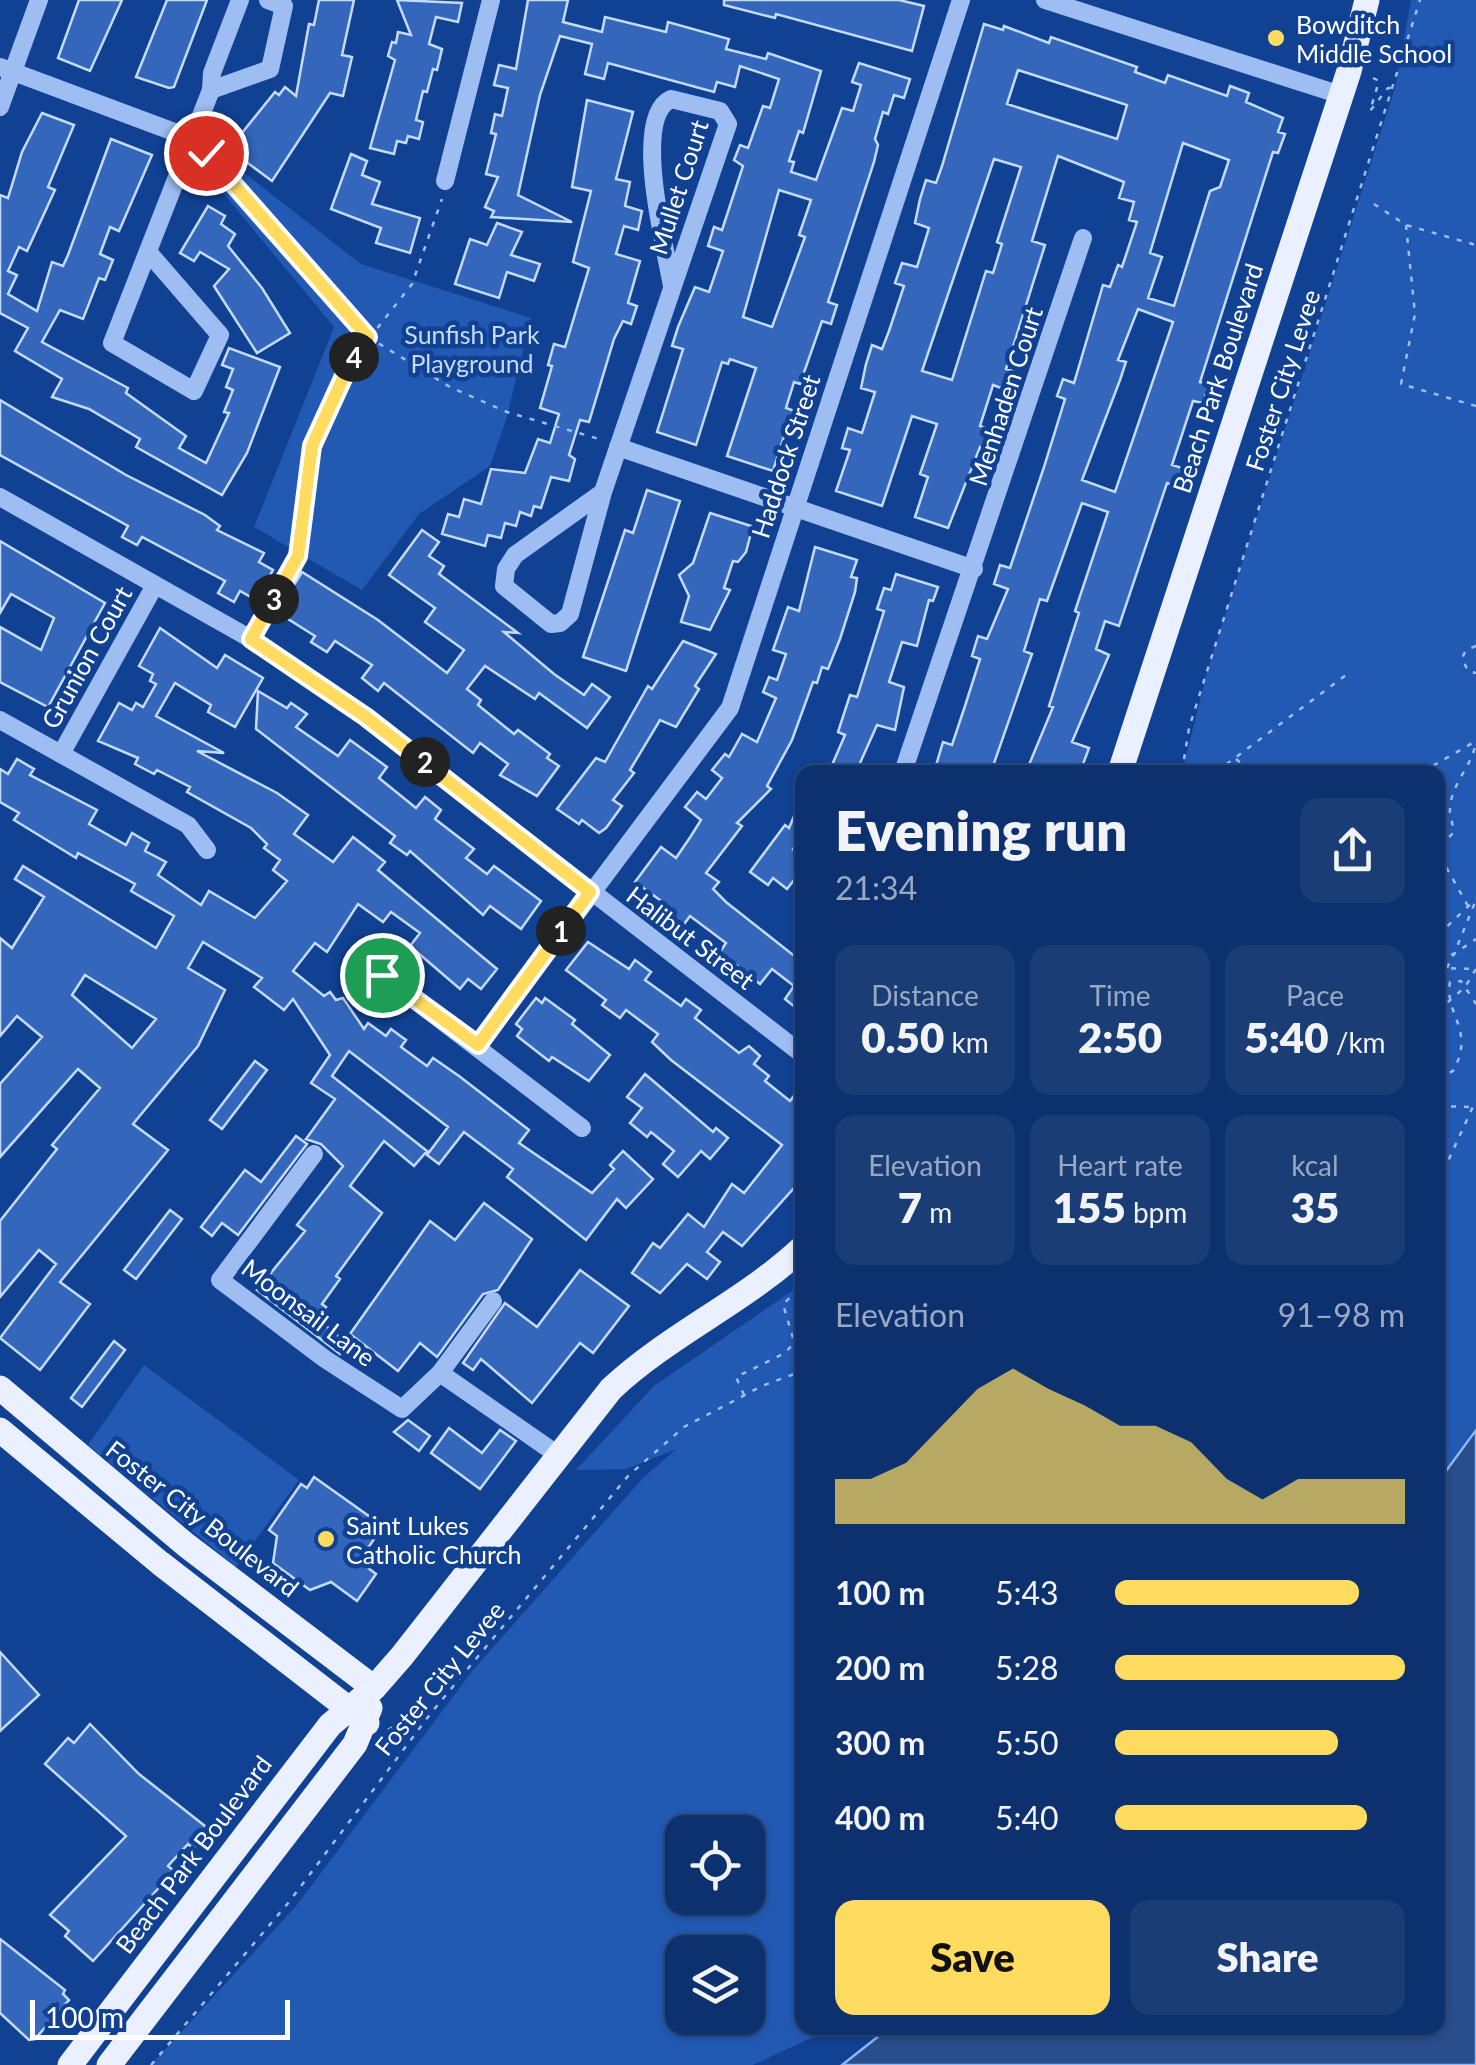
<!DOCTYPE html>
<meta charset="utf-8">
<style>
body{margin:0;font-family:Lato,sans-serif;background:#1b3d76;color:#f1f3f6;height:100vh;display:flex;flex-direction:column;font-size:38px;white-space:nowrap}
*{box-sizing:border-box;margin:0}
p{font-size:32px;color:#9aa9c2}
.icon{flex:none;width:55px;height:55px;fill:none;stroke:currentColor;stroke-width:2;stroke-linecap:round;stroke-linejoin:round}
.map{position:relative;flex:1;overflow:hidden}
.drawer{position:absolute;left:795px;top:765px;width:650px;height:1270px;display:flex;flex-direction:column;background:#0d316e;border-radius:20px;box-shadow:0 2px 8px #0004,0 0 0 2px #2d4c81}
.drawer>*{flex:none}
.tools{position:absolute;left:665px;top:1815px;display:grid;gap:20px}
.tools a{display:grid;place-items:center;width:100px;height:100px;border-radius:20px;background:#0d316e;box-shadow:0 2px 8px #0004,0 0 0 2px #2d4c81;font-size:50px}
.scale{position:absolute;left:30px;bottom:25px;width:260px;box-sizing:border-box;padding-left:10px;border:5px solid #fff;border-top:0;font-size:28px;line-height:35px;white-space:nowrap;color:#fff;-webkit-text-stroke:8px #114193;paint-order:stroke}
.pin{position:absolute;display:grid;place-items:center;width:85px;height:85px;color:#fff;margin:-42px;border:5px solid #fff;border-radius:50%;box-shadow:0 2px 10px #0007}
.km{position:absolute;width:50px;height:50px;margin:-25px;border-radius:50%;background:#222;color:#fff;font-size:28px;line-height:50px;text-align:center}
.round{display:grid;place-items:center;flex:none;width:105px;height:105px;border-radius:20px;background:#1b3d76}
.overview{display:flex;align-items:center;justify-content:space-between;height:170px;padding:0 40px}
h1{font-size:55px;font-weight:800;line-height:75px}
.figures{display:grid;grid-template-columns:repeat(3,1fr);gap:15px;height:170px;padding:10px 40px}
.figures div{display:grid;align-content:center;border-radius:20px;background:#1b3d76;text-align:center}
.figures b{font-size:42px;font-weight:800}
.figures small{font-size:28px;font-weight:400}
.figures p{font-size:28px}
.chart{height:280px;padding:20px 40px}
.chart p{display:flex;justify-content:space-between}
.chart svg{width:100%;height:180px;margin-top:10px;fill:#ffdc60;opacity:.7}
.cta{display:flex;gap:20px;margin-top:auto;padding:20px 40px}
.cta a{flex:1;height:115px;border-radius:20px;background:#ffdc60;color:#111;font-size:40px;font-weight:800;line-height:115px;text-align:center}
.cta a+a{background:#1b3d76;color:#f1f3f6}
ul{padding:0 40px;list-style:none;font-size:32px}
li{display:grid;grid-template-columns:160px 120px 1fr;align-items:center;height:75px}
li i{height:25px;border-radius:12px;background:#ffdc60}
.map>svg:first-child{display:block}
.green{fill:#2259b3;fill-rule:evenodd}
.water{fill:#2a4d8b;stroke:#8fb8f7;stroke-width:2.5}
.building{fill:#3467bb;stroke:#c5dbfd;stroke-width:2.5;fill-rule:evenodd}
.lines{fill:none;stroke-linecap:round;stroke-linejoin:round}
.path{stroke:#9ebef3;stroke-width:2.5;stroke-dasharray:5 8;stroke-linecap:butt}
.minor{stroke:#9ebef3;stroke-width:18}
.major{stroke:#eaf0ff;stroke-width:25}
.route-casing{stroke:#fff;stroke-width:20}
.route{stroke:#ffdc60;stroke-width:12}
.poi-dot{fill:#ffdc60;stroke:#114193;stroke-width:4}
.labels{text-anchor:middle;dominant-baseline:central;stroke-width:9;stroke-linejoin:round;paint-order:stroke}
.poi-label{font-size:25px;fill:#fff;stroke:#114193;text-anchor:start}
.street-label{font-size:25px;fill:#fff;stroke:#114193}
.park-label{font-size:25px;fill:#c5dbfd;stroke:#114193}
</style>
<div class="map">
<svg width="1476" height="2065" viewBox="0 0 1476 2065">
<rect width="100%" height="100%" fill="#114193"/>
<g class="green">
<polygon points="1411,0 1476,0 1476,1427 1438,1481 1438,772 1182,772 1209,665 1395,88"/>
<polygon points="211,147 361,264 531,318 506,420 490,466 419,514 362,590 254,527 334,327 204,170"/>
<path d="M802 1284V2028H833L753 2065H151L297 1905 473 1670 642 1479 676 1449 627 1469 576 1470 654 1386ZM682 1832H748V1898H682ZM682 1952H748V2018H682Z"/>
<polygon points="144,1365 299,1480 236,1567 88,1445"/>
</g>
<polygon class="water" points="1476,1430 1476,2065 842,2065 889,2028 1438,2028 1438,1482"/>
<g class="building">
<polygon points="79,0 122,0 90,71 58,58"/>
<polygon points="167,0 207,0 174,87 169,88 136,77"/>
<polygon points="319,0 354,0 342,55 352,57 343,96 330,93 272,181 229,149 275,92 279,95 285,87 296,96 309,24 314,25"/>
<polygon points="397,0 462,3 458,22 436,17 429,44 442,49 437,70 433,69 427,92 423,91 416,120 423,122 419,139 408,136 406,143 397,141 394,154 370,148 395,60 388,56 392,42 396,43 398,32 411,35"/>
<path d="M528 0H568L563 22 602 32 605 17 666 32 668 22 729 39 726 49 766 59 768 53 821 71 803 133 799 131 789 161 794 162 791 172 816 180 842 108 853 111 861 85 852 82 859 63 910 79 904 98 894 95 888 114 883 112 875 139 878 145 874 162 828 302 837 305 831 324 822 321 800 384 794 382 786 408 800 413 794 432 786 430 773 471 727 456 756 368 730 359 728 364 722 362 696 445 657 432 683 349 672 346 678 327 695 287 709 292 723 251 708 246 714 227 722 230 743 166 734 160 740 145 748 148 763 106 770 108 779 79 740 66 735 87 717 82 714 92 608 63 604 79 585 74 592 44 560 36 540 95 518 195 572 222 491 217 494 211 485 207 498 177 486 174 496 134 491 133 495 114 502 116 508 88 494 85 499 65 516 69ZM779 190 811 200 799 235 805 237 772 327 743 317Z"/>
<polygon points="724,0 899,0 924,6 912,51 776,14 775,18 724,5"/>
<path d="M984 24 1003 30 1004 26 1049 43 1051 37 1137 67 1135 72 1165 83 1168 75 1227 96 1230 86 1249 93 1246 102 1283 118 1278 132 1285 134 1278 153 1273 152 1200 382 1209 384 1203 403 1193 401 1172 465 1182 468 1177 482 1176 486 1167 483 1119 626 1105 621 1096 649 1109 655 1072 742 1089 748 1082 767 1074 764 1071 772H1026L1053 707 1049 706 1079 613 1075 611 1108 512 1082 503 1047 601 1040 599 1024 651 1032 654 991 772H934L943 742 952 745 965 706 980 659 972 656 978 636 987 639 1008 589 994 584 1000 565 1010 568 1044 467 1065 399 1057 396 1063 379 1074 383 1103 285 1110 287 1118 265 1122 267 1137 222 1129 220 1134 202 1119 198 1124 182 1058 156 1032 241 1045 245 1006 369 1013 371 1006 390 993 385 980 426 994 431 988 450 980 447 948 528 915 517 928 477 920 474 937 424 912 416 882 506 836 491 850 450 842 448 848 428 862 433 875 392 861 388 866 364 872 345 882 349 889 331 904 286 895 283 902 263 917 267 929 228 915 223 920 199 926 180 936 183 942 166ZM1018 70 1127 105 1117 139 1007 104ZM1183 143 1229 160 1220 187 1210 191 1174 306 1148 298 1162 257 1150 253ZM994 159 1021 167 997 242 1002 244 993 273 986 271 952 380 922 371ZM1138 309 1173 322 1115 492 1082 480 1120 380 1126 362 1118 360Z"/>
<polygon points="587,100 633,112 616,179 630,182 625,206 642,211 638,230 624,226 616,254 640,261 628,303 637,306 631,324 623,321 614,339 589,422 580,420 569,455 575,459 569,481 551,477 541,508 534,506 531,516 520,512 516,526 505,523 501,538 488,535 485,546 442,534 448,514 459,517 464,499 481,504 491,469 525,473 538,439 550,443 559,414 540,408 552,366 548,365 554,344 565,347 589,268 573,262 591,191 572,187"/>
<polygon points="42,113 74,125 48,187 55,190 49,203 27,251 19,247 8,271 17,275 8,294 37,311 52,262 63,266 68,255 111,139 152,155 119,231 110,227 100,254 113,260 105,280 99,278 83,319 60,310 42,342 128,388 126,393 186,436 179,448 206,463 229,413 224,412 233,390 226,387 233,369 222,365 229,348 280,367 247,453 222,495 136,447 140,439 89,409 52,397 62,379 15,351 28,328 0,313 0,195 8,198 22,152"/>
<polygon points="351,154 367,161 362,175 380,182 372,204 420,218 410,253 376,243 381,228 331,209"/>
<polygon points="208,206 225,216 221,224 235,234 228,246 262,288 290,333 257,353 214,286 229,269 200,252 194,261 180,253"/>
<polygon points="497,223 522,232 511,255 540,264 534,281 507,272 499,298 455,284 470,239 487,245"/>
<polygon points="0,400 126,475 205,515 220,526 217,530 264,553 259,562 273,570 256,600 240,591 234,602 218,593 225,581 142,537 137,545 122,537 128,526 0,455"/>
<polygon points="647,490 680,501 626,671 583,657 625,530 633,533"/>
<polygon points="710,513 751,526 751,533 746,552 738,562 733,561 724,588 730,590 710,630 681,622 689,596 679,575 693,563"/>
<polygon points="422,530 439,542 429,556 444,566 439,574 518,633 504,632 554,674 584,695 592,684 610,697 587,728 539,693 535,699 485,666 467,689 481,700 478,705 514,734 518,730 550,754 547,758 559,766 537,796 500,775 508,764 480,743 473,753 384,683 378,691 362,678 372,665 335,641 327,652 311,642 315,636 277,612 302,572 378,620 447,673 464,650 425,622 435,608 389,575"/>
<polygon points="0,541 105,603 48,707 0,682 0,627 41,650 54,618 11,594 0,613"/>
<polygon points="815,547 857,560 851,577 857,578 855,592 840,639 828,669 822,667 817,683 813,682 792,740 767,786 771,789 737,823 742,826 706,873 719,882 713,889 726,902 802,962 802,999 796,1008 785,999 794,986 772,969 760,984 720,952 726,943 690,916 682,927 666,915 671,908 635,882 661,847 676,858 691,836 701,820 685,807 697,792 706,799 722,778 712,770 725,754 729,757 742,734 757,742 776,698 763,692 769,677 777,680 786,654 773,650 788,607 799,611"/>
<polygon points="896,574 938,587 933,601 929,600 917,646 902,642 889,682 904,687 895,730 877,725 856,772 829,772 845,735 838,732 850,695 857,697 884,611 877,609 884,588 891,590"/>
<path d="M160 628 217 668 225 655 263 678 235 727 208 712 211 705 175 683 156 716 224 753 197 751 277 793 308 815 294 834 333 862 353 837 385 862 378 870 497 969 481 989 468 979 460 989 410 946 420 933 391 912 383 922 358 904 327 952 315 943 293 971 324 996 330 992 336 1000 343 998 364 1029 368 1023 386 1036 391 1029 406 1040 401 1047 427 1066 433 1058 459 1076 529 1130 519 1143 592 1193 614 1169 610 1165 623 1151 653 1179 626 1208 617 1199 586 1240 507 1177 513 1169 464 1132 439 1164 427 1155 448 1127 349 1051 332 1076 427 1151 414 1166 384 1141 350 1186 382 1213 336 1276 340 1279 322 1304 326 1307 317 1319 348 1343 340 1354 257 1290 305 1231 297 1225 343 1166 321 1144 306 1139 335 1099 311 1083 330 1055 293 999 284 1010 254 987 262 978 203 942 188 968 225 990 198 1046 133 1124 168 1150 60 1282 90 1304 40 1370 0 1338 56 1264 39 1250 0 1297V1221L57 1149 52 1145 100 1088 78 1069 0 1157V1084L42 1037 17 1016 0 1036V938L12 948 44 897 15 879 23 866 156 948 174 916 131 891 135 884 78 853 76 858 14 820 19 813 0 802V769L8 774 17 759 34 769 30 775 97 810 89 824 126 845 132 833 149 843 145 851 166 862 158 875 201 905 209 891 255 918 287 881 273 870 280 860 264 848 267 844 251 828 187 792 190 787 157 770 154 774 135 764 138 758 98 741 119 703 132 710 136 703 143 707 156 684 150 681 153 674 139 666ZM85 975 156 1019 132 1048 72 995Z"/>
<polygon points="683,641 716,654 695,686 699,689 676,727 660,720 630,770 634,773 613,800 622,806 606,828 599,833 582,820 579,824 557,809 596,758 605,762 648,686 652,689"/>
<polygon points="258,691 287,708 291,703 307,714 296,727 338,756 350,740 387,767 379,778 416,808 425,797 441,810 435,819 474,849 466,858 487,874 494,866 541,901 521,929 490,906 483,915 410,851 407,855 390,843 395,836 256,729"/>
<polygon points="802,797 802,837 793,849 802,857 802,890 794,880 787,889 773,878 768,885 750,872 785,825 789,828"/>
<polygon points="588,942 629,969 635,960 651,972 645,980 681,1006 686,999 701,1010 695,1018 739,1053 749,1046 760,1056 754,1064 769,1076 765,1081 790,1101 802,1085 802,1179 742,1246 723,1232 707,1252 720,1262 707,1279 687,1264 660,1293 632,1273 653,1243 660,1248 688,1214 704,1227 732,1184 744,1193 782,1145 671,1060 652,1042 658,1034 626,1010 620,1018 602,1005 606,1000 566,970"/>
<polygon points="536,998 542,1003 545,998 575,1020 572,1024 610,1055 589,1081 552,1057 549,1061 517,1036 522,1029 516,1024"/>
<polygon points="255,1061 267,1070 222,1129 210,1120"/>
<polygon points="645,1074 713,1132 716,1128 728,1138 710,1159 701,1151 678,1177 663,1164 674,1151 651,1132 647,1137 630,1123 642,1108 627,1097"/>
<polygon points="296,1136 307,1144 238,1235 222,1223 212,1236 201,1227 245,1170 261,1182"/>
<polygon points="484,1203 532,1239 498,1290 483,1294 437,1357 420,1343 398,1371 350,1334 430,1221 455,1240"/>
<polygon points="170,1210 182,1219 136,1279 124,1270"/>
<polygon points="580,1270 629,1306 593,1353 580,1343 532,1403 481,1359 473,1370 463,1363 505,1303 537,1327"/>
<polygon points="114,1341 125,1350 82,1407 71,1398"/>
<polygon points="408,1420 430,1436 419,1451 394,1432"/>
<polygon points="449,1428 482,1453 500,1430 516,1441 480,1489 431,1453"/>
<polygon points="314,1477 383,1526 359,1561 376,1574 357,1601 331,1582 310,1590 273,1563 277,1536 269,1530 301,1484 307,1488"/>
<polygon points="0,1652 39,1695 0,1731"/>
<polygon points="90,1724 139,1774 210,1830 193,1849 188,1844 168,1866 174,1871 93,1961 65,1936 69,1931 50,1915 126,1836 45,1764 68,1738 74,1743"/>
<polygon points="0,1939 65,1990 63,1994 69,2000 35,2039 29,2040 0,2013"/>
</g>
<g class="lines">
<g class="path">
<polyline points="1373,78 1379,81 1370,111 1388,88 1393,88"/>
<polyline points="204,152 368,337 450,387 507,412 599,439"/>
<polyline points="1374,204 1406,225 1476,245"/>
<polyline points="1406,225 1415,314 1401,384 1476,406"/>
<polyline points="259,624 298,556 312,446 350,363 412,284 442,199"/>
<polyline points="1476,646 1466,650 1462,658 1468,671 1476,673"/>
<polyline points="1236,759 1251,772"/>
<polyline points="1182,772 1189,728 1420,0"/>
<polyline points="1216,772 1346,675"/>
<polyline points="1269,772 1282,772"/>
<polyline points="1422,772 1476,741"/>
<polyline points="1438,813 1447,812"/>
<path d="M1468 906 1441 858 1445 842 1453 833C1454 823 1449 817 1450 809 1451 783 1473 766 1476 741"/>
<polyline points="1438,935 1476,899"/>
<polyline points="1438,955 1454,954 1476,900"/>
<polyline points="1438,968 1476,969"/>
<polyline points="1447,968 1454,954 1476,939"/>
<polyline points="1438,1011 1465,987 1476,969"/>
<path d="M1438 1078 1453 1071C1476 1030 1444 1015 1450 982L1461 981 1476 1004"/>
<polyline points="1438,1090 1444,1104"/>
<polyline points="1438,1106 1471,1107"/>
<polyline points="1438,1183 1476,1100"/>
<polyline points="793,1338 783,1304 802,1287"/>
<polyline points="744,1395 736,1377 785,1353 802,1334"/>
<polyline points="388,1730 425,1706 430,1712"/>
<polyline points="378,1744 396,1757"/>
<polyline points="151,2065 289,1902 431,1713 628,1476 684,1427 762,1386 802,1371"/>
</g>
<g class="minor">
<polyline points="240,0 212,73 211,90 270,69 284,6 268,0"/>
<polyline points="1045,0 1341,95"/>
<polyline points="0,67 193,139"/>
<polyline points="0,107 39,0"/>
<polyline points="445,181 491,0"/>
<polyline points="149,253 220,335 194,391 112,343 211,90"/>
<polyline points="618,447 974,569"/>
<path d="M603 492 515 555 506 569 504 586 551 624 560 623 570 614 603 492 728 124 720 111 671 99C631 117 666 250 672 286"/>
<polyline points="0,497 251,639 366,717 802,1054"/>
<polyline points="0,720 188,825 207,850"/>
<polyline points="61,754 155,585"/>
<polyline points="903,772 1083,238"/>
<polyline points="382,975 582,1128"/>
<polyline points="478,1045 730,708 961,0"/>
<polyline points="314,1154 220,1280 325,1359 402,1409 440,1373 493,1301"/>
<polyline points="440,1373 558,1455"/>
</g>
<g class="major">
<polyline points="1120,772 1349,71 1367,0"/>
<polyline points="0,1388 186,1545 374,1688"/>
<polyline points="0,1430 160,1563 367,1723"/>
<path d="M70 2065 330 1725 374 1688 402 1656 611 1389C670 1334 744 1302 802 1248"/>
<polyline points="109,2065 355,1744 370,1708"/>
</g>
</g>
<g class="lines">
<g class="route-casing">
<polyline id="route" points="206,153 368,337 350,363 312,446 298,556 251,639 366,717 590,892 478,1045 382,975"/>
</g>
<use href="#route" class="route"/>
</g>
<g class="poi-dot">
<circle cx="1276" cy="38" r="10"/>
<circle cx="326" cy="1539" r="10"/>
</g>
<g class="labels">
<g class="poi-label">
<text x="1296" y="24">Bowditch<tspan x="1296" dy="29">Middle School</tspan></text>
<text x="346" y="1525">Saint Lukes<tspan x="346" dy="29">Catholic Church</tspan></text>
</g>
<g class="street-label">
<text transform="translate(678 187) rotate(-72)">Mullet Court</text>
<text transform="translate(1217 378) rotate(-72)">Beach Park Boulevard</text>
<text transform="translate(1282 380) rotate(-72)">Foster City Levee</text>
<text transform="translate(1005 396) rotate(-72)">Menhaden Court</text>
<text transform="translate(785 456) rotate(-72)">Haddock Street</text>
<text transform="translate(86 657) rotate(-61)">Grunion Court</text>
<text transform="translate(691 937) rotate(37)">Halibut Street</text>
<text transform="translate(309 1312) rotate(37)">Moonsail Lane</text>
<text transform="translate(203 1518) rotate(38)">Foster City Boulevard</text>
<text transform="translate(439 1678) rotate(-51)">Foster City Levee</text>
<text transform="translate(193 1854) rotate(-53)">Beach Park Boulevard</text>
</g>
<g class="park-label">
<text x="472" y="334">Sunfish Park<tspan x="472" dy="29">Playground</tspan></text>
</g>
</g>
</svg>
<div class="tools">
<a><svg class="icon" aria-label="locate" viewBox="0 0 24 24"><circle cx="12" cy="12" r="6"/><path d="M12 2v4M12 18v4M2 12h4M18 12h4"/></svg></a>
<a><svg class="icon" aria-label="layers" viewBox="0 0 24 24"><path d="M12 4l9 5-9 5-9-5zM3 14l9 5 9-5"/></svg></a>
</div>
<div class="scale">100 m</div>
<div class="pin" style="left:382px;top:975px;background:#1e9e55"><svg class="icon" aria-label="arrive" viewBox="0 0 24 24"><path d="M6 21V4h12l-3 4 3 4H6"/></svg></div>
<div class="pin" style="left:206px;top:153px;background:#d93025"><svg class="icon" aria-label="check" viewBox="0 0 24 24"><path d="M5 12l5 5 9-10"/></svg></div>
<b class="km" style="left:561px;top:931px">1</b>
<b class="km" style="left:425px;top:762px">2</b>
<b class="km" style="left:274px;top:599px">3</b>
<b class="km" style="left:354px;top:357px">4</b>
<section class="drawer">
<div class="overview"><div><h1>Evening run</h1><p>21:34</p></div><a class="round"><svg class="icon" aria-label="share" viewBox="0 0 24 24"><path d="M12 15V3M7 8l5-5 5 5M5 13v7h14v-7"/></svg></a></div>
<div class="figures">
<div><p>Distance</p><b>0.50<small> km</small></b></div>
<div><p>Time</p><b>2:50</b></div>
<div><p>Pace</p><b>5:40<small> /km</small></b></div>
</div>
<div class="figures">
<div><p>Elevation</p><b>7<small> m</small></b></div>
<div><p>Heart rate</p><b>155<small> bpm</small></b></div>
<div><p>kcal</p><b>35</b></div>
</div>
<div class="chart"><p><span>Elevation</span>91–98 m</p>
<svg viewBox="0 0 160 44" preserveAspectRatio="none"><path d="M0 44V33L10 33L20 29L30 20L40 11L50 6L60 11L70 15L80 20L90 20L100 24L110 33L120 38L130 33L140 33L150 33L160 33V44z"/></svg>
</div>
<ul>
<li><b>100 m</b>5:43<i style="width:84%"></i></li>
<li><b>200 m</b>5:28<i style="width:100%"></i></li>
<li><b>300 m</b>5:50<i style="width:77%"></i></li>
<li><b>400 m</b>5:40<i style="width:87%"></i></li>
</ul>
<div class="cta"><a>Save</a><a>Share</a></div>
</section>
</div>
